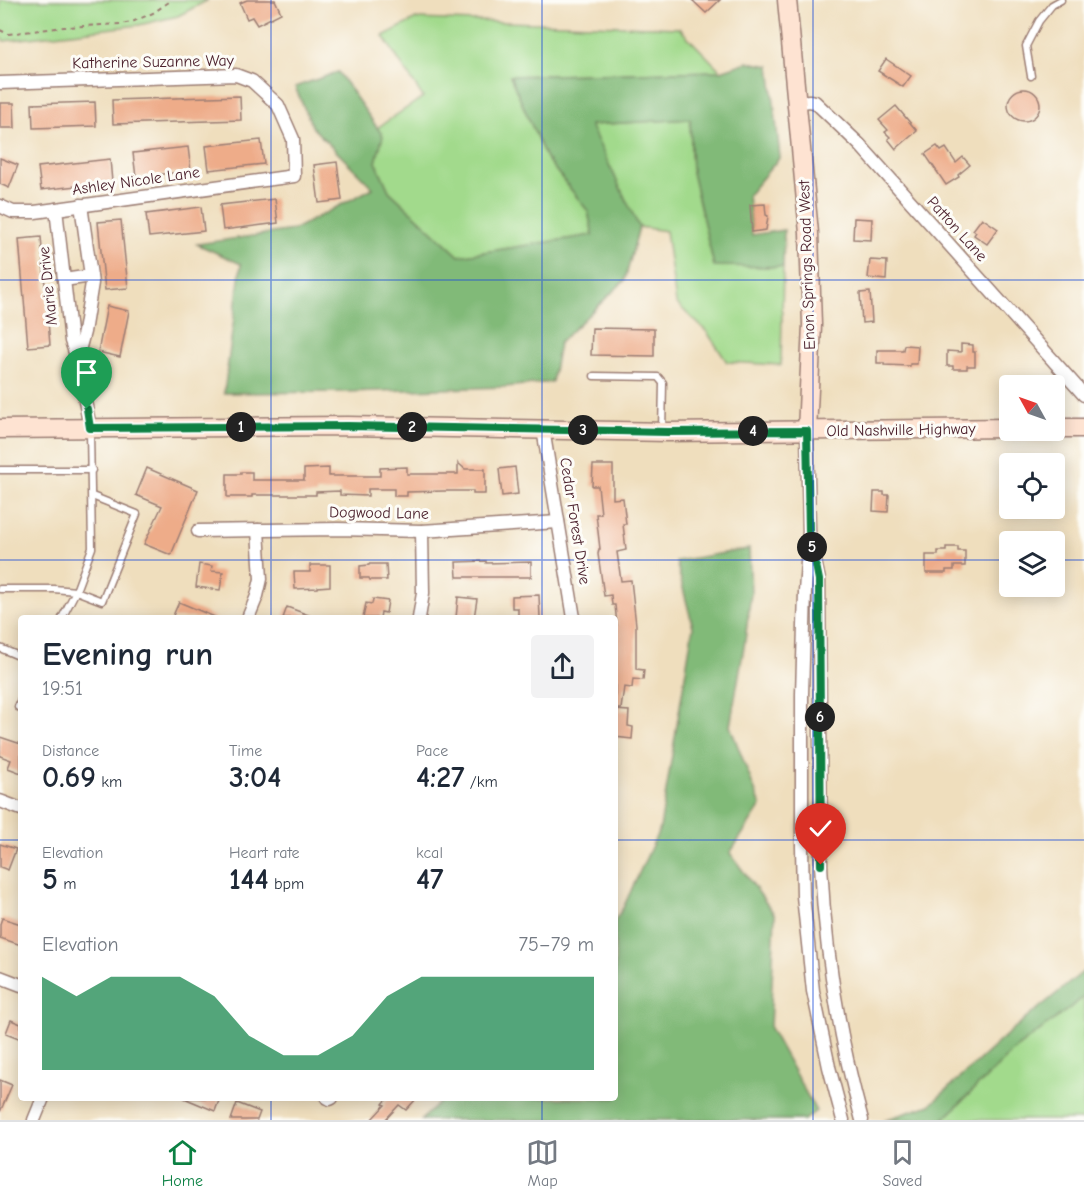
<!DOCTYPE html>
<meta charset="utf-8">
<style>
body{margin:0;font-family:"Comic Neue",sans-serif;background:#f2f2f3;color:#1f2937;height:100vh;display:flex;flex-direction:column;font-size:22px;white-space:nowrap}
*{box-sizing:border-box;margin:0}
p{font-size:20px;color:#747a83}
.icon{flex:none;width:33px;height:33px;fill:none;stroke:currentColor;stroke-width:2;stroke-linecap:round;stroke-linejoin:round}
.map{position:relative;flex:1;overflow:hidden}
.drawer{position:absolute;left:18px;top:615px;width:600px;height:486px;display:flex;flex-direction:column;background:#fff;border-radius:6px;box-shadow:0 3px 15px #0003}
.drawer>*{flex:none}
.needle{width:39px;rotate:310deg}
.tools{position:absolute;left:999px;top:375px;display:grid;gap:12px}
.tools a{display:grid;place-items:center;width:66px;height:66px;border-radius:6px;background:#fff;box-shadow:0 3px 15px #0003;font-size:30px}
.pin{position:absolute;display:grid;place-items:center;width:51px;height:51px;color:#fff;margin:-62px -26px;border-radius:50% 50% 50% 0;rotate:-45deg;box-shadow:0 0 6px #0007}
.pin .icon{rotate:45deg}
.km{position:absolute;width:30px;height:30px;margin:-15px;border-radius:50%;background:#222;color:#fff;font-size:16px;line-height:30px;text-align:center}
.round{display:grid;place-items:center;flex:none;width:63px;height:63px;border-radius:6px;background:#f2f2f3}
.overview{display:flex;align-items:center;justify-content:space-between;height:102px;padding:0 24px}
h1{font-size:33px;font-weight:800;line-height:45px}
.metrics{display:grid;grid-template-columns:repeat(3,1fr);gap:9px;height:102px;padding:6px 24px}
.metrics div{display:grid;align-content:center}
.metrics b{font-size:30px;font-weight:800}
.metrics small{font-size:16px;font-weight:400}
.metrics p{font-size:16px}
.chart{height:168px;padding:12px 24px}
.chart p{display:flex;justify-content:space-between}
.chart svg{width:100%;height:108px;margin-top:6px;fill:#0b8043;opacity:.7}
.tab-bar{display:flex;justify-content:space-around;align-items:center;height:84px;border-top:2px solid #e0e1e3;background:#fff;font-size:16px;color:#747a83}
.tab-bar a{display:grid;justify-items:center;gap:3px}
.tab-bar .selected{color:#0b8043}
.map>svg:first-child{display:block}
.green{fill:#a2da8c;stroke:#767c5c;stroke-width:1.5}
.forest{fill:#81ba78;stroke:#666c52;stroke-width:1.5}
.building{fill:#eeac89}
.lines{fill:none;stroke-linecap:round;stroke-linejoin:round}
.lane-casing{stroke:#9c7e74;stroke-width:9}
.street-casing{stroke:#9c7e74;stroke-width:15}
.secondary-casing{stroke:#9c7e74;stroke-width:21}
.path{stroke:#9c7e74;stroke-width:2;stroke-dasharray:4.5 4.5;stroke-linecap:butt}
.lane{stroke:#fff;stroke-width:6}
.street{stroke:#fff;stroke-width:12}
.secondary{stroke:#fee3d2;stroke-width:18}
.route-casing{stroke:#fff;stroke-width:12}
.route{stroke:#0b8043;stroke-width:8}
.grid{fill:none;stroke:#1d4ed8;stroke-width:1.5;stroke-opacity:0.55}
.labels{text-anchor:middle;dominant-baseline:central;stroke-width:6;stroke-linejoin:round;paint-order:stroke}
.street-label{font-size:16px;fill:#4a1f2b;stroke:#fdfcf7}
</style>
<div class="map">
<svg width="1084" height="1120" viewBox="0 0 1084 1120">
<rect width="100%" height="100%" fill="#fdfcf7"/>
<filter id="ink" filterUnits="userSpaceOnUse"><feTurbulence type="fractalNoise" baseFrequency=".0167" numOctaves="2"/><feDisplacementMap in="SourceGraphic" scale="12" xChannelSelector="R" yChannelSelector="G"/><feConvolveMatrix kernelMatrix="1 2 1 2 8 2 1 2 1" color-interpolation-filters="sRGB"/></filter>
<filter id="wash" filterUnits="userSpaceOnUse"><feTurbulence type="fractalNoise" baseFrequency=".008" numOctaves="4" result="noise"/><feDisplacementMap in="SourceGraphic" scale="24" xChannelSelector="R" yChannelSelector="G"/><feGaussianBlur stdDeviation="1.35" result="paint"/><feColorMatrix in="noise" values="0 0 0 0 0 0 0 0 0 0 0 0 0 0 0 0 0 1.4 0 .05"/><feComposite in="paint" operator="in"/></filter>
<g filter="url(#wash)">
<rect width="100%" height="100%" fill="#efdebd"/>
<g class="green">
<polygon points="0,0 208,0 178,16 139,25 4,41 0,37"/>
<polygon points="416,19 679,28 721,71 510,76 546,158 588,211 593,235 459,256 389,191 376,162 382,136 377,128 423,97 383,36"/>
<polygon points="690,119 692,172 714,265 783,267 781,365 727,362 707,332 676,303 666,231 639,227 589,125"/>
<polygon points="1084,997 1084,1120 943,1120 1014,1050"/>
</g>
<g class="forest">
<polygon points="747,62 770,66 780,157 748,195 752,235 784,230 783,267 714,266 692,172 690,119 590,125 639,227 625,280 559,343 552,382 505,387 345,392 224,393 241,264 197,244 293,230 373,188 313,128 295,87 338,72 383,136 376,162 389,191 459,256 593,235 588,211 546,158 510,76 721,71"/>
<polygon points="749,549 751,593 745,641 730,726 761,806 730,853 775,915 770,1028 816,1111 804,1120 421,1120 444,1098 615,1098 615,920 623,908 660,828 693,627 676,561"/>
<polygon points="1084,971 1084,997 1014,1050 943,1120 884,1120 930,1105 1012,1030"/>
</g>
<g id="blocks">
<g class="building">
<polygon points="247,0 275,0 281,13 257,25 252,17 247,19 240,3"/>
<polygon points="692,0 720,0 706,13"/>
<polygon points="886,59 911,76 903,87 878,71"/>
<circle cx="1024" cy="105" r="16"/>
<polygon points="240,96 241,120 113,124 112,100"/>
<polygon points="95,102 96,126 33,128 32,104"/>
<polygon points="0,103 14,103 15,128 0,128"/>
<polygon points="896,106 917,131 896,149 888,139 890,137 885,132 888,130 879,120"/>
<polygon points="261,140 264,164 209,170 206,146"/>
<polygon points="937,146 941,151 946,148 956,163 963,157 970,165 958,175 959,177 946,185 925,154"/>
<polygon points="188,147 191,171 136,177 133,153"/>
<polygon points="0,158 18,165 9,188 0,184"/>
<polygon points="110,159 112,182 41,190 38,167"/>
<polygon points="337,162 342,200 319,203 314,165"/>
<polygon points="275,199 278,223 223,230 220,205"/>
<polygon points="765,204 766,215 768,216 766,230 752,232 750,205"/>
<polygon points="201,207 204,231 149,237 146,214"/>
<polygon points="854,218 872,219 871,240 853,239"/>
<polygon points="982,218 998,229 987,244 974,235 976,232 973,230"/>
<polygon points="121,220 128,288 105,290 98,222"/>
<polygon points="41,237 50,345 28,347 19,239"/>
<polygon points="870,260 887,261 886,280 868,278"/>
<polygon points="870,292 872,322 862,323 860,293"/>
<polygon points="107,306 129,311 120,357 98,352"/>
<polygon points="592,328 654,329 654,356 591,355"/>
<polygon points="961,344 973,345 973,352 975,352 975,366 967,366 967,369 953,369 953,366 947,366 947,351 961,352"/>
<polygon points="904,345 918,346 917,364 910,364 910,366 884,365 884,363 877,363 877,350 903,350"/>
<polygon points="458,463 465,469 485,469 485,494 473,494 473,491 444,491 407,492 407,496 394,496 394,489 368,489 368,496 340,495 340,491 316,492 316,495 252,495 252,497 227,497 227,474 241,474 241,472 252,472 252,480 304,480 304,469 329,468 329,476 380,476 380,468 407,467 407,474 458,474"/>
<polygon points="593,465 613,465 613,499 623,498 626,524 623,524 626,550 617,552 621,581 631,580 636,625 636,669 644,670 643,680 633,679 632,688 624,687 621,709 615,709 615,625 617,625 615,605 612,605 611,595 604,596 598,554 599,549 600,549 596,514 601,514 598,486 592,486"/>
<polygon points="515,467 518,494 502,496 499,469"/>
<polygon points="147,468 198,490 171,555 144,544 162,506 136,495"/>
<polygon points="874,492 884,492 884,495 889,495 888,512 873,511"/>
<polygon points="946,547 958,547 958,551 965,551 965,566 954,566 954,570 946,570 946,573 926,573 926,555 938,555 938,551 946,551"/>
<polygon points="486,561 486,563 531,562 531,577 457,577 456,562"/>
<polygon points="199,564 212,566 211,571 223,572 220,590 196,587"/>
<polygon points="369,564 386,564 387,580 370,580 369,578 360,578 360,566 369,565"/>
<polygon points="310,565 330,565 330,586 318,587 318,588 295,589 294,572 310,572"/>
<polygon points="539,595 540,618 518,618 518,608 512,608 512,596"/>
<polygon points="458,597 477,599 474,618 456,618"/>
<polygon points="373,599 388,601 386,613 381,612 380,618 363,618 366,603 372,604"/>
<polygon points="179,602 217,618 172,618"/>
<polygon points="287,607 314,617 314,618 283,618"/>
<polygon points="615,710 629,711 628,726 633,727 632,739 615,737"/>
<polygon points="0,737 21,744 21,773 8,768 11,760 0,756"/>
<polygon points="0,844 16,849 8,870 0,867"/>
<polygon points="2,918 21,924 21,945 0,938 0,924"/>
<polygon points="11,1020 21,1024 21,1039 6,1033"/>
<polygon points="0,1080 12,1085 0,1112"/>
<polygon points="184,1098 220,1098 215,1111"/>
<polygon points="388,1098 417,1098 406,1110 399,1105 385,1120 371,1120 385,1105 383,1104"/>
<polygon points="237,1103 260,1112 257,1120 231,1120"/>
</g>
</g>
</g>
<g filter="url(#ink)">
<use href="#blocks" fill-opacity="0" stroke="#9c7e74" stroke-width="1.5"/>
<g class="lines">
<g class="lane-casing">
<g id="lane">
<polyline points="1031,76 1026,46 1039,21 1052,5 1061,0"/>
<polyline points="594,376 658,377 663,383 662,431"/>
<polyline points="0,470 92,470"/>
<polyline points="0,589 54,589 76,591 92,548 90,431"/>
<polyline points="62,618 76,591 102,601 137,514 92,496"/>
<polyline points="0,648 21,657"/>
<polyline points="21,700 18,707 21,708"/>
</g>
</g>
<g class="street-casing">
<g id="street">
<polyline points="0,83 236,75 252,81 278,105 293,139 294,176 35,212 13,212 0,206"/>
<polyline points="796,103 809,101 815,102 860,145 1084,395"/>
<polyline points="56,209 71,341 77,358 90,428"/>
<polyline points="64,280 91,276"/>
<polyline points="77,358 84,332 92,283 81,205"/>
<polyline points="543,429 574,618"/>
<polyline points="807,431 809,531 805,592 802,694 802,847 803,896 813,991 829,1067 843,1120"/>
<polyline points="198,531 338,529 422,531 558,522"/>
<path d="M812 547 819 580 821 865C825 952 839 1036 862 1120"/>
<polyline points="248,618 257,596 261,579 258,530"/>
<polyline points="419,618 423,593 422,531"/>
<polyline points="0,801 21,809"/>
<polyline points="0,977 21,985"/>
<polyline points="327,1098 330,1099 332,1098"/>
<polyline points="34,1120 43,1098"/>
</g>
</g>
<g class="secondary-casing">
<g id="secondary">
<polyline points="787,0 809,233 812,325 807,431"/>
<polyline points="1054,428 1084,428"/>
<polyline points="0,429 348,426 668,432 1010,428"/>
</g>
</g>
<polyline class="path" points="0,30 8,34 64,27 120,24 132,22 153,13 172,0"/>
<use href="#lane" class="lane"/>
<use href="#street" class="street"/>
<use href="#secondary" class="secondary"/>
</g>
</g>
<g class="lines" filter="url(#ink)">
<g class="route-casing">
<polyline id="route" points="87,409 90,428 348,426 668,432 807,431 809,531 819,580 821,865"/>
</g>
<use href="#route" class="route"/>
</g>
<path class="grid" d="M271 0V618M542 0V618M813 0V1120M0 280H1084M0 560H1010M1054 560H1084M0 840H21M615 840H1084M271 1098V1120M542 1098V1120"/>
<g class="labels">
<g class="street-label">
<text transform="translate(153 62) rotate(-1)">Katherine Suzanne Way</text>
<text transform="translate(136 181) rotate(-8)">Ashley Nicole Lane</text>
<text transform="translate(957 229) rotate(48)">Patton Lane</text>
<text transform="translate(807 265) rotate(-92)">Enon Springs Road West</text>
<text transform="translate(48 286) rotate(-96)">Marie Drive</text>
<text transform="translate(901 430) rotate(-1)">Old Nashville Highway</text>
<text transform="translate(379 513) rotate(1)">Dogwood Lane</text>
<text transform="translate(575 521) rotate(81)">Cedar Forest Drive</text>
</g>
</g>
</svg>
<div class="tools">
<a><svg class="needle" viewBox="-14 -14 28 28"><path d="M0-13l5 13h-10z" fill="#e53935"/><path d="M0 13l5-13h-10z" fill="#747a83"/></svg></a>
<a><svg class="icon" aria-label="locate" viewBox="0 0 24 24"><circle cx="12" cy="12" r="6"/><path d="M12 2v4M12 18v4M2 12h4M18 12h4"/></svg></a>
<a><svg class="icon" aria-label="layers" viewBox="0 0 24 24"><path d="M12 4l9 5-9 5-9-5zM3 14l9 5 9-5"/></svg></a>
</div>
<div class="pin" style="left:87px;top:409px;background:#1e9e55"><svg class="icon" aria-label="arrive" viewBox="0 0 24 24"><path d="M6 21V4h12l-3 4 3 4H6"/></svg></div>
<div class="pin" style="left:821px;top:865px;background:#d93025"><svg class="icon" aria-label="check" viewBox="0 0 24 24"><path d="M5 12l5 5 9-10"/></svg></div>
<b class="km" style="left:241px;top:427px">1</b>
<b class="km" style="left:412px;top:427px">2</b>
<b class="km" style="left:583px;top:430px">3</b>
<b class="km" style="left:753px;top:431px">4</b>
<b class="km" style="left:812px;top:547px">5</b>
<b class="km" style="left:820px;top:717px">6</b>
<section class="drawer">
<div class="overview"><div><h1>Evening run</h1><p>19:51</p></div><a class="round"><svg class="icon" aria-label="share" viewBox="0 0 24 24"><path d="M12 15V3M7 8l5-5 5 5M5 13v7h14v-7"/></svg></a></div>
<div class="metrics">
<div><p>Distance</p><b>0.69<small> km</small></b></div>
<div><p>Time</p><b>3:04</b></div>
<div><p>Pace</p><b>4:27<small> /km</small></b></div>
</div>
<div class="metrics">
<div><p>Elevation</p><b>5<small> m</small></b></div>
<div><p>Heart rate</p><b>144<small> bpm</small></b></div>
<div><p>kcal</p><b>47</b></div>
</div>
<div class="chart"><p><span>Elevation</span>75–79 m</p>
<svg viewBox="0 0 160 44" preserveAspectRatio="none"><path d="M0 44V6L10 14L20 6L30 6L40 6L50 14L60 30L70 38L80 38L90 30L100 14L110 6L120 6L130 6L140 6L150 6L160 6V44z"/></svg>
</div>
</section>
</div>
<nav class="tab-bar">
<a class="selected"><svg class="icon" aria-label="home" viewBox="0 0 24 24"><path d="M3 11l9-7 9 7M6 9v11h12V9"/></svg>Home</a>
<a><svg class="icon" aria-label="map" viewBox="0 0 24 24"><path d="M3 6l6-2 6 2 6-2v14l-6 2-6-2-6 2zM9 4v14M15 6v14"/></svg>Map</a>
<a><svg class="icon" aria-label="saved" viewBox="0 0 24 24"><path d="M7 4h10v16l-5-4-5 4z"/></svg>Saved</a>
</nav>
